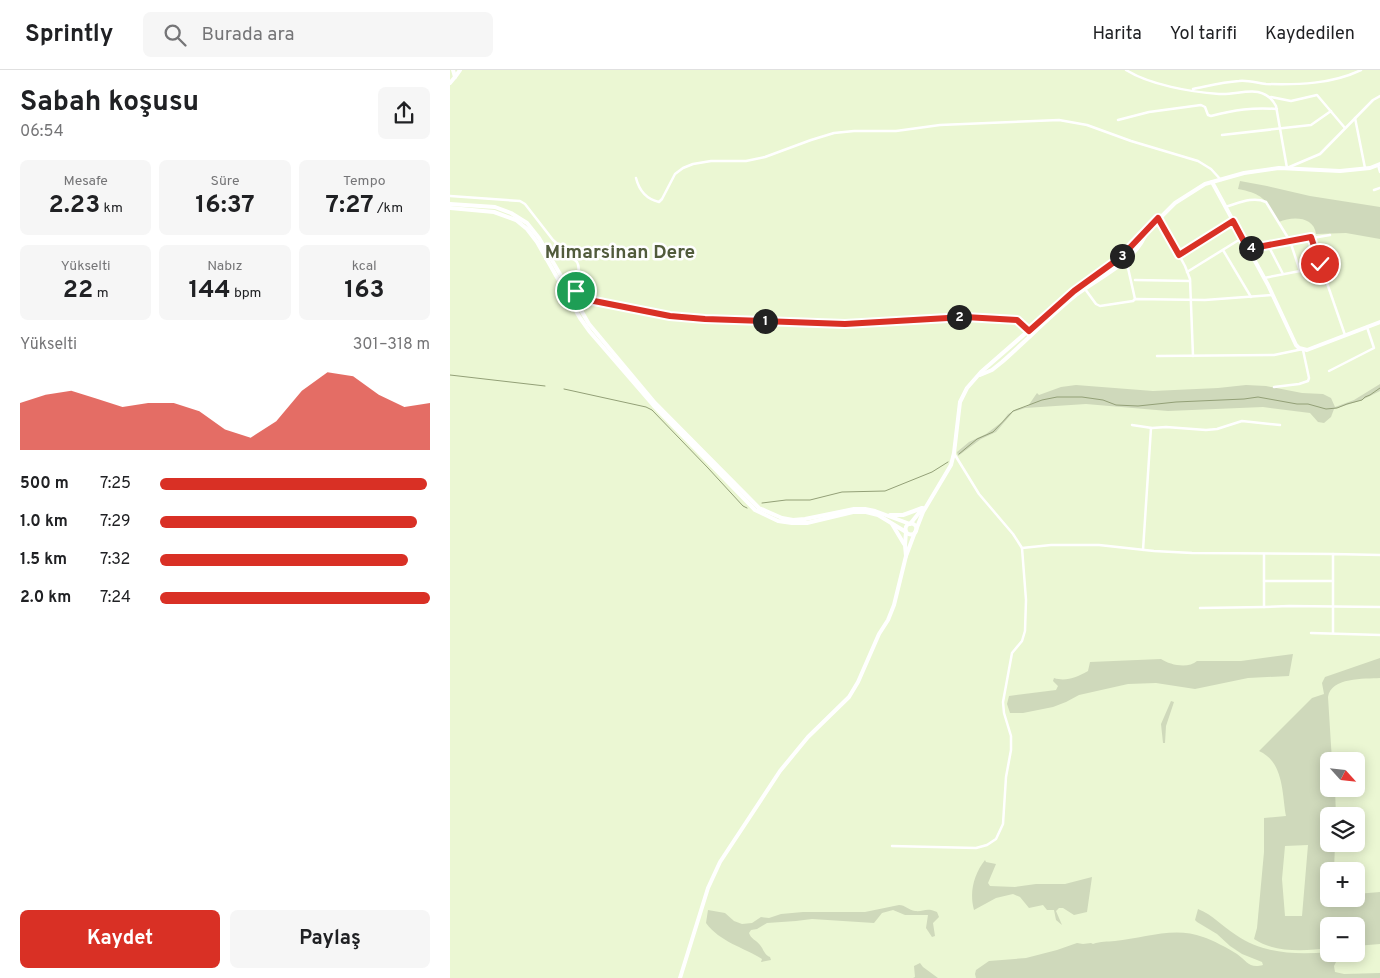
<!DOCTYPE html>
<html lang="tr">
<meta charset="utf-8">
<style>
body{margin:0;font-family:Overpass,sans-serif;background:#f6f6f6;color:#202124;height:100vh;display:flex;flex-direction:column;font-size:19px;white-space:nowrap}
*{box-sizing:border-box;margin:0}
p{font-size:16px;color:#757577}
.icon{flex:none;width:28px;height:28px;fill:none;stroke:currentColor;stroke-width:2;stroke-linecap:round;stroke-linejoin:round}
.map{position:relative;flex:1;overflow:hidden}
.sheet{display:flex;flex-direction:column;background:#fff;width:450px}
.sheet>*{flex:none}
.needle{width:32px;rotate:117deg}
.controls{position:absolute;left:870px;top:682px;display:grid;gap:10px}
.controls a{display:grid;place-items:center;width:45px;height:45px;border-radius:8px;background:#fff;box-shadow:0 2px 12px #0003;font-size:25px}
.pin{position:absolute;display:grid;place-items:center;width:42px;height:42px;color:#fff;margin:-21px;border:2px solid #fff;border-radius:50%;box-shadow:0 1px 5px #0007}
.km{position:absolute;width:25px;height:25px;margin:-12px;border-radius:50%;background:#222;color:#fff;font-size:14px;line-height:25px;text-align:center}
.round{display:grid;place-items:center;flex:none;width:52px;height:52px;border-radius:8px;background:#f6f6f6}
.overview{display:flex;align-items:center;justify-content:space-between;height:85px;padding:0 20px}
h1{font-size:28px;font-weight:700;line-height:38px}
.stats{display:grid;grid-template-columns:repeat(3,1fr);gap:8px;height:85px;padding:5px 20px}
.stats div{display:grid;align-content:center;border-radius:8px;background:#f6f6f6;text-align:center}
.stats b{font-size:25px;font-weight:700}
.stats small{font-size:14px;font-weight:400}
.stats p{font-size:14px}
.chart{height:140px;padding:10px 20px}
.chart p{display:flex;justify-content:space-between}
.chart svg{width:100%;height:90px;margin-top:5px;fill:#d93025;opacity:.7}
.primary-button{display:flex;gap:10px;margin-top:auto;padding:10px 20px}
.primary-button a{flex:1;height:58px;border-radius:8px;background:#d93025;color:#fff;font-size:20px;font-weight:700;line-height:58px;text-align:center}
.primary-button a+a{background:#f6f6f6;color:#202124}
ul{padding:0 20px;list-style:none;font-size:16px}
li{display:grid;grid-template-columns:80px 60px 1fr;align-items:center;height:38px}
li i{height:12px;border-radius:6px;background:#d93025}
header{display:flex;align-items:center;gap:30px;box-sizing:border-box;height:70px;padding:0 25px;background:#fff;border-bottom:1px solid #e0e0e0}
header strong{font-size:24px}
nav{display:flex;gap:28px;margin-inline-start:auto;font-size:18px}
.search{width:350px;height:45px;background:#f6f6f6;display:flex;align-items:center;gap:12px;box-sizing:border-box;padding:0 18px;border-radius:8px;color:#757577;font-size:19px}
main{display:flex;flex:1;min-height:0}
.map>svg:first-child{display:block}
.green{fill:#cfd9bb;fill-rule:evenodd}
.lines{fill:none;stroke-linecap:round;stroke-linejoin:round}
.stream{stroke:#93a077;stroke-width:1}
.street{stroke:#fff;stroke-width:2.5}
.secondary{stroke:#fff;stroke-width:4}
.route-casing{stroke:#fff;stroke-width:10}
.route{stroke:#d93025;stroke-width:6}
.labels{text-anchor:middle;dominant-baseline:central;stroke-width:5;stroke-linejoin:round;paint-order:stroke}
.district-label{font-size:19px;font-weight:bold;fill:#515b3c;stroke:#fefefe}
</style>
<header>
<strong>Sprintly</strong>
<div class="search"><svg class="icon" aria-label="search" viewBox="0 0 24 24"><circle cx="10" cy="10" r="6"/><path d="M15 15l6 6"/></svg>Burada ara</div>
<nav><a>Harita</a><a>Yol tarifi</a><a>Kaydedilen</a></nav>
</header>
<main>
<section class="sheet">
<div class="overview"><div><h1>Sabah koşusu</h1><p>06:54</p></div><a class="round"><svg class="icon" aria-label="share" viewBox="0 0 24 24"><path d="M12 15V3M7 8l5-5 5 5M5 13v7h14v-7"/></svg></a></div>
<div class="stats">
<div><p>Mesafe</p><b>2.23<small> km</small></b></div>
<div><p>Süre</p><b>16:37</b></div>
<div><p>Tempo</p><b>7:27<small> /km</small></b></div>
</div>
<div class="stats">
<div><p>Yükselti</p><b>22<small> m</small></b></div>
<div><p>Nabız</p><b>144<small> bpm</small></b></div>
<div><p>kcal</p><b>163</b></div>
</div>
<div class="chart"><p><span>Yükselti</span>301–318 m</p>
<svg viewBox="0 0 160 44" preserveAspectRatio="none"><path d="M0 44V21L10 17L20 15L30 19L40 23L50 21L60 21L70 25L80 34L90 38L100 30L110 15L120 6L130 8L140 17L150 23L160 21V44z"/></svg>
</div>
<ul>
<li><b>500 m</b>7:25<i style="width:99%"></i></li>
<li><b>1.0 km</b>7:29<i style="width:95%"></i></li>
<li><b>1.5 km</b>7:32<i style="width:92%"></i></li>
<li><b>2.0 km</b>7:24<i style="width:100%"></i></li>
</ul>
<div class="primary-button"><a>Kaydet</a><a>Paylaş</a></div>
</section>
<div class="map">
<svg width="930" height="908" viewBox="0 0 930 908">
<rect width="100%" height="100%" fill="#ebf7d3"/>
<g class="green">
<path d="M790 111 817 116 860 126 930 137V169L896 163 866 164C864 146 842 146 829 152 816 131 815 124 788 119Z"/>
<polygon points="930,314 930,321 912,330 884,339 881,347 874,353 868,352 860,343 813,337 718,341 636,334 575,338 563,342 546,362 531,369 508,386 507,382 519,372 536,364 552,352 558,344 567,339 578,336 587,323 589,325 611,317 626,315 703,321 768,318 796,315 816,316 852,323 873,324 881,328 885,337 904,330"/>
<path d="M843 584 839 606 798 608 745 619 706 613 678 614 629 625 616 632 603 637 573 643H560L557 634 559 626 606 620 608 616 603 611 604 608C616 612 627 607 638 601L640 592 711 589C720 595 738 599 747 591H791Z"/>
<path d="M930 588V608C914 609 881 607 878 627L882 691H879V719H885L886 746H879V774H885L884 801H879V829H906V824L930 822V874L906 876V856H879V878C855 881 825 883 804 869L807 858 814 782V748L836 746C832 724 834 692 809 681L862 628 874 624 872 613 875 607ZM858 775 852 846H835L832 809 835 776Z"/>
<polygon points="721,631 724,632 716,656 715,673 713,673 711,654"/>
<path d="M535 790 536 792 546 794 538 813 540 816 565 817 586 814H615L642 807 637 842 624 845 613 838H609L606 841 612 855 606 850 604 840H597L593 835 579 838 570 827 563 824 546 828 524 840C519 822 524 804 535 790Z"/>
<path d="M449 835C455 835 459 840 465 841 474 842 476 837 487 842L489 847 483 853 485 866 482 867 476 858 478 845H455L443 840 432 843 424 853 362 849 346 851 317 853 307 859 301 860 299 863C301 869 306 870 310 875 314 880 314 884 320 887L321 890 311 892 312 889C293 877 270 872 256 853L258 840 275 843 284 851 292 854 302 853 311 847 319 848 331 844 353 842H415Z"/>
<path d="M748 839C763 845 772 856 786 865 813 884 847 885 879 882V884H904L903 886 886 892 884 896 885 902 894 904 930 903V908H526L525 904 526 900 539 891 576 888 607 880 627 873 633 874 641 873 643 874C651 871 657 872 665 871 694 868 725 856 753 867 762 870 778 878 787 884 797 891 799 899 813 895L812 892 792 884 780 876 767 864 747 852 745 850Z"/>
<polygon points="470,893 473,897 488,908 463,908 465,907 464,896"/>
</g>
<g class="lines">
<g class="stream">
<polyline points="0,305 95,316"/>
<polyline points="114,319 196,337 202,340 258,398 293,436 297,438"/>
<polyline points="509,384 527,369 543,362 563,341 592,330 607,327 632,327 653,330 666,335 688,336 726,332 794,329 808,327 847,334 858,334 876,339 887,338 897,334 912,330 915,327 920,325 930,318"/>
<polyline points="312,433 336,430 360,430 392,422 435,421 482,402 498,392"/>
</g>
<g class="street">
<path d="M676 0C700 15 741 22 769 24 783 25 795 20 808 22 817 24 822 28 826 36L837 98 870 84 923 30 930 26"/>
<path d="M743 19C758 16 773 12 789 11 798 10 807 13 816 14 848 15 882 14 911 0"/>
<polyline points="821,27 841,31 867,25 895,58"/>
<polyline points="905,48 915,98"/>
<path d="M668 50 699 42 751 35 755 37 758 45 761 46C784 40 803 37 827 39"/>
<polyline points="772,65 861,55 881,41"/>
<polyline points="928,95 930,102"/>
<path d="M186 108C189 120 196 129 209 132L212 129 225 104 233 98 243 94 261 91H296L315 87 361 70 384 63 404 61H446L490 55 609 50 637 55 681 71 748 91 761 99 771 110"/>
<polyline points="924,120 930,118"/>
<path d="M0 126 70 131 75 134 103 170 127 192C133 203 121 211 129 226L134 229 220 246 255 249 395 255 515 247 567 250 579 261"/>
<path d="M775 137C789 133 803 126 816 132L840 171 850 201"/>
<polyline points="709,148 735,196 740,209 743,286"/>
<polyline points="861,167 895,265"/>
<polyline points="818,175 833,204"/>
<polyline points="798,179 880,165"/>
<polyline points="773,180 801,227"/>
<polyline points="729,185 783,151"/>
<polyline points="676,189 685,229"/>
<polyline points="737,202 792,168"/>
<polyline points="814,208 871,197"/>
<polyline points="685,210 740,211"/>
<polyline points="635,219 646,234 650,236 683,231 685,229 755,230 823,225"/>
<polyline points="707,286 824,285 853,279"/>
<polyline points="879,301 924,278 917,257"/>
<polyline points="824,317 849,314 858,311 859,308 853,280"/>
<polyline points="682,355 702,358 716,357 756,360 767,359 792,351 830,355"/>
<polyline points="572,478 601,475 649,475 704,481 742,483 883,484"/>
<polyline points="693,480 701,358"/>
<polyline points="814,484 814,537 839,536 930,537"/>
<polyline points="814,511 883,511"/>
<polyline points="750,538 814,537"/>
<polyline points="861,563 930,565"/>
<polyline points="883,563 883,484 930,485"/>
<polyline points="442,776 526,778 537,775 546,769 553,754 556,707 561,680 561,666 554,643 553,632 562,583 572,571 575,561 576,530 572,478 563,464 529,424 505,385"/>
</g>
<g class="secondary">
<polyline points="5,7 10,0"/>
<polyline points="0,13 5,7 3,0"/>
<polyline points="762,112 818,215 846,275 849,278 857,280 930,252"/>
<polyline points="0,134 45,137 61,143 77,153 89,168 139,254 205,333 309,438 332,448 343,450 355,449 404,439 415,439 425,441 460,454 473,438"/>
<polyline points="0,138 44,142 66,150 77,159 87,172 130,248 140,262 204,336 305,440 328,451 342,453 357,453 403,442 416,442 428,445 456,462 455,475 456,486"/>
<path d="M530 305 542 300 552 292C577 270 600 246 626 225 651 206 686 192 697 161"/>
<polyline points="440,445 453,445 472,438"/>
<circle cx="461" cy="459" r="5.5"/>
<polyline points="442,454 454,474"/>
<polyline points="466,460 473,442 501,395 504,383 510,332 517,318 531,302 624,221 671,187 725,133 755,114 794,103 829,98 890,101 920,98 930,94"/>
<polyline points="230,908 258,818 270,792 330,701 358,667 399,627 408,612 429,564 438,550 444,535 456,486 465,462"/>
</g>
</g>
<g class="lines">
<g class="route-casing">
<polyline id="route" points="126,221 130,226 134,229 220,246 255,249 395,254 515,247 567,250 579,261 624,221 671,187 708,148 729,185 783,151 798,179 861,167 870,194"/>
</g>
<use href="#route" class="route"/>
</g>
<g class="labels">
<g class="district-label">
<text x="170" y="183">Mimarsinan Dere</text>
</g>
</g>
</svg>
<div class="controls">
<a><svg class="needle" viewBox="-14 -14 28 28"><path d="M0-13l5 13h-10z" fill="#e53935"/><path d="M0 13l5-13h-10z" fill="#757577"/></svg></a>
<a><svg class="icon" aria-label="layers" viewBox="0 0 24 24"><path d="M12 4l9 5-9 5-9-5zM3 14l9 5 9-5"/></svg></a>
<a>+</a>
<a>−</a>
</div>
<div class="pin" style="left:126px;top:221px;background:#1e9e55"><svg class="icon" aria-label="arrive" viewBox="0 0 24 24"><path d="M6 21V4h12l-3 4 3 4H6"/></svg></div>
<div class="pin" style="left:870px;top:194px;background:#d93025"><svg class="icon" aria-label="check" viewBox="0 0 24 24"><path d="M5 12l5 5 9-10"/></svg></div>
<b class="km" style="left:315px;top:251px">1</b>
<b class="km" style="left:509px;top:247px">2</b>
<b class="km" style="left:672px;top:186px">3</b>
<b class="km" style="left:801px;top:178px">4</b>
</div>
</main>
